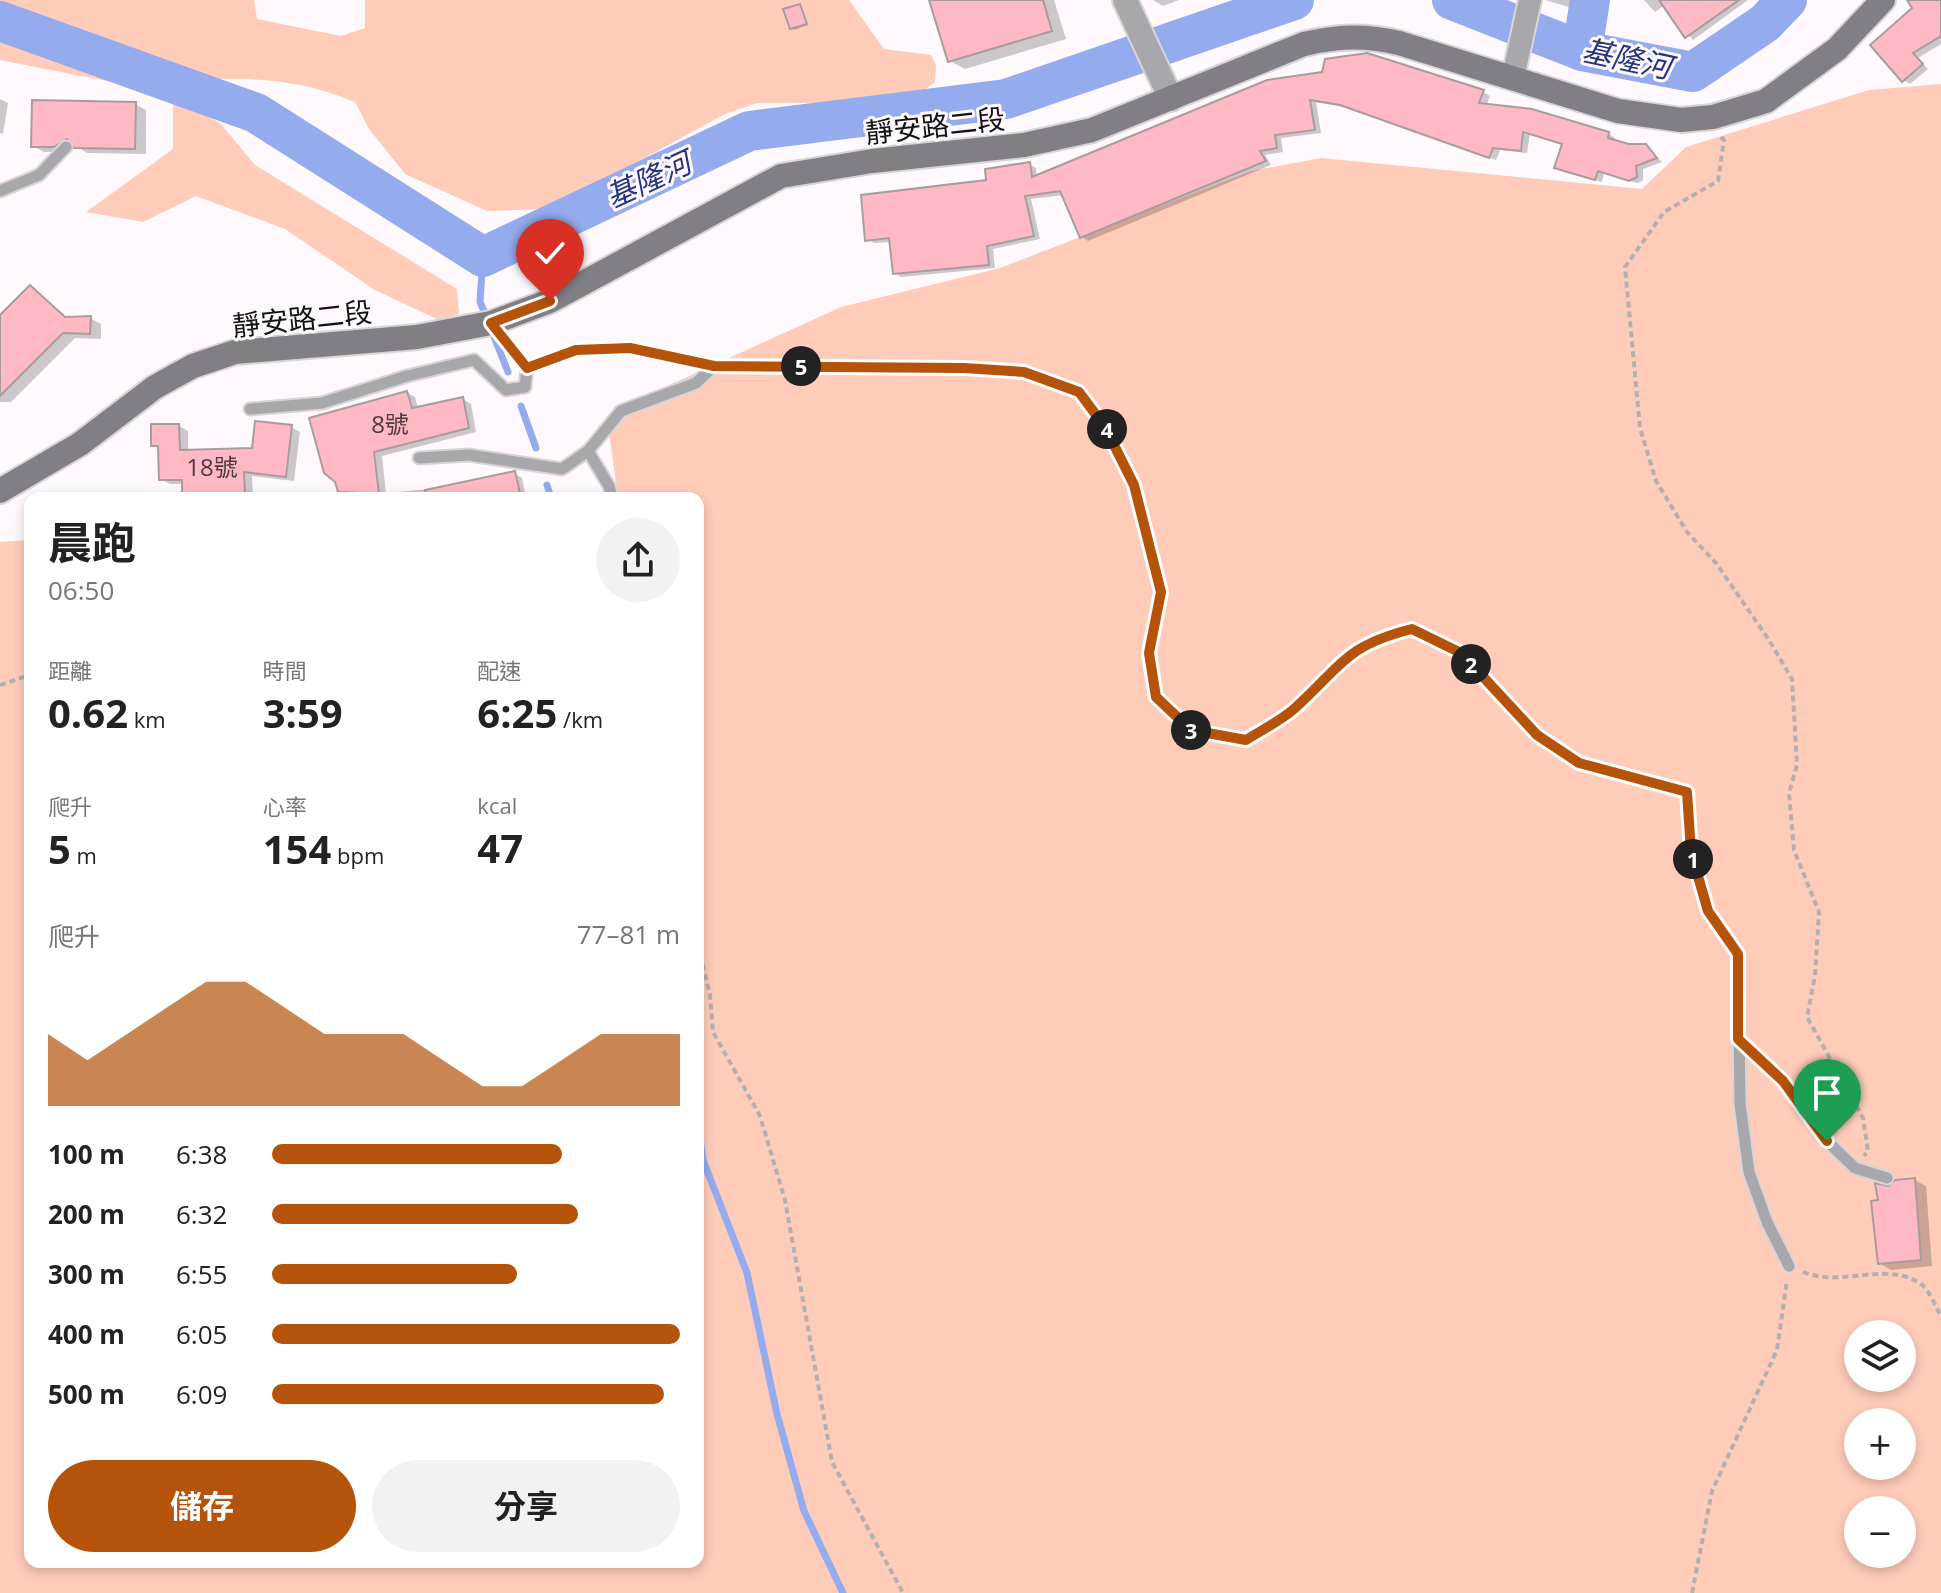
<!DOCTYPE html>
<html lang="zh-TW">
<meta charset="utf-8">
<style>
body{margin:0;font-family:"Open Sans","Noto Sans TC",sans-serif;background:#f2f2f2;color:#222;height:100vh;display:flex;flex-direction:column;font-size:30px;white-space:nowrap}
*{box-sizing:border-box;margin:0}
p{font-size:26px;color:#767676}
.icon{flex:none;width:44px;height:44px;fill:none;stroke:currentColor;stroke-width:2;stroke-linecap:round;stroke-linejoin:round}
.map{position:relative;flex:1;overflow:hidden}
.details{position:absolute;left:24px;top:492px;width:680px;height:1076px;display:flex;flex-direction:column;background:#fff;border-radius:16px;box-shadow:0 4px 12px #0003}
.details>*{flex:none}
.fabs{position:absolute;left:1844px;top:1320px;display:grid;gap:16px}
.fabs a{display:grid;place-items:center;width:72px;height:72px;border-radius:50%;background:#fff;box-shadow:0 4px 12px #0003;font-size:40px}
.pin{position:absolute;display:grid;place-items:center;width:68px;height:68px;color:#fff;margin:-82px -34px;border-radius:50% 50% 50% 0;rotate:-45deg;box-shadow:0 0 8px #0007}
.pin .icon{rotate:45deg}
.km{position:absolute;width:40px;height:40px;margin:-20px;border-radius:50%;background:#222;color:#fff;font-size:22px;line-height:40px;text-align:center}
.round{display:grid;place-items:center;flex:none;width:84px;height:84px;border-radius:42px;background:#f2f2f2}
.overview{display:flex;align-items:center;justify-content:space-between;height:136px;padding:0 24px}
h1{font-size:44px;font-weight:700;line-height:60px}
.figures{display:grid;grid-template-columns:repeat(3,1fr);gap:12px;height:136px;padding:8px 24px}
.figures div{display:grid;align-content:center}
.figures b{font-size:40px;font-weight:700}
.figures small{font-size:22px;font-weight:400}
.figures p{font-size:22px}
.chart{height:224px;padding:16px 24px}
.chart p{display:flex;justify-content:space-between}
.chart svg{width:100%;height:144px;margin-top:8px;fill:#b45309;opacity:.7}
.action{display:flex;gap:16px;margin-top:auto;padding:16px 24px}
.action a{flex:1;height:92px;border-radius:48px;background:#b45309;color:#fff;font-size:32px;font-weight:700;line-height:92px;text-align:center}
.action a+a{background:#f2f2f2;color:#222}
ul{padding:0 24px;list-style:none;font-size:26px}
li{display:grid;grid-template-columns:128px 96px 1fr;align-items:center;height:60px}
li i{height:20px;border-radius:10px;background:#b45309}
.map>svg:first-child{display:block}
.green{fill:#ffccba;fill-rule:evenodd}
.shadow{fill:#0003}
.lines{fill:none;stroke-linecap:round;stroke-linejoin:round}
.stream{stroke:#94abee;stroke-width:7}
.river{stroke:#94abee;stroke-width:40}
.building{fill:#feb9c5;stroke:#a89c9e;stroke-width:2}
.service-casing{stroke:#d9d4d8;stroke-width:15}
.minor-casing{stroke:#d9d4d8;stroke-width:26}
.tertiary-casing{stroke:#d9d4d8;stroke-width:28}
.secondary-casing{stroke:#d9d4d8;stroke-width:28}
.path{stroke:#b4afb3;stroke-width:4;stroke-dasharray:6 4;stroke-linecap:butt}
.service{stroke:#a8a7ab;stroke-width:11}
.minor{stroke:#a8a7ab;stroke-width:22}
.tertiary{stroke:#a8a7ab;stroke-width:24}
.secondary{stroke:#817f85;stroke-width:24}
.route-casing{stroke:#fff;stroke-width:16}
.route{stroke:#b45309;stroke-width:10}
.labels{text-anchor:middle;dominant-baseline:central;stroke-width:6;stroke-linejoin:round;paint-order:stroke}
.number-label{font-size:24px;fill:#4e3a40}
.street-label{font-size:28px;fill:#141013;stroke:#fff9fd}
.water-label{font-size:30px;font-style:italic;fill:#243582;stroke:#fff9fd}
</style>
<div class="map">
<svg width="1941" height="1593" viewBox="0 0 1941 1593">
<rect width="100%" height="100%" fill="#fff9fd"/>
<g class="green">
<path d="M0 0H254L257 19 341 36 365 28V0H849L884 49 931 55 936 65 935 82 920 93 860 103H757L725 114 590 188 541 209 487 211 405 174 369 129 355 102C301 80 260 77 202 80L201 113 220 123 255 165 457 289 459 314 439 320 375 290 285 229 196 196 143 222 86 212 173 149V94L0 60Z"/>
<path d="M1941 84V1593H0V542L30 540V1562H698V498H623L617 491 609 432 652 393 841 307 1000 268 1251 171 1321 158 1642 189 1686 147 1869 90ZM1858 1334H1902V1378H1858ZM1858 1422H1902V1466H1858ZM1858 1510H1902V1554H1858Z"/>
</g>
<g class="shadow">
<polygon points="931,0 1054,0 1066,39 965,69 950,61"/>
<polygon points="1153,0 1179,0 1163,6"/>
<polygon points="1573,0 1572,8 1545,0"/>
<polygon points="1644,0 1748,0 1693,40 1665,5 1655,12"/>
<polygon points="1909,0 1941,0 1941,44 1918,58 1928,69 1910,84 1903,80 1915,9"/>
<polygon points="800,6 808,25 794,30 792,28"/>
<polygon points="1367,55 1483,92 1490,96 1486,106 1609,134 1615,138 1614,142 1629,146 1646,146 1662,162 1643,169 1643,181 1637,183 1604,173 1602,182 1564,171 1564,144 1530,134 1527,153 1500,150 1496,160 1349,108 1316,102 1321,133 1281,138 1283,152 1265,155 1271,165 1088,241 1082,237 1064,195 1031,199 1040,239 993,249 995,268 901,277 895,273 891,242 874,243 867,239 1029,164 1036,168 1037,177"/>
<polygon points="0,99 8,103 3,134 0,133"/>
<polygon points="135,104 146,110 146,154 87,153 76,146 66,152 44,152 33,146"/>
<polygon points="31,287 69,319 90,318 101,324 101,339 75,338 11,402 0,402 0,318"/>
<polygon points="407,393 415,397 418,409 463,399 471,404 476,432 382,456 386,493 440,488 515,474 522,478 526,498 387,498 348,495 340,490"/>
<polygon points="179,426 188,431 188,452 254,450 291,427 300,432 294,481 252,476 253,498 188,498 184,484 170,484 161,479 160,449 153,445"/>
<polygon points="1914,1180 1926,1186 1932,1266 1891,1270 1879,1263 1889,1189"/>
</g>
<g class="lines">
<g class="stream">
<polyline points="483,257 480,302 487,318"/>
<polyline points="491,329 508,372"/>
<polyline points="521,406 536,448"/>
<polyline points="547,485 551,498"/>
<polyline points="698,1124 703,1160 747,1273 777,1414 804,1511 843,1593"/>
</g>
<g class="river">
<polyline points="1452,0 1582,51 1693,72 1765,23 1787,0"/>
<polyline points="0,21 256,113 483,257 749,131 1006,99 1294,0"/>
<polyline points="1582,51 1590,0"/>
</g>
</g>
<g class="building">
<polygon points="929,0 1043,0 1052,31 948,62"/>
<polygon points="1659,0 1739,0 1685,38"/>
<polygon points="1907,0 1941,0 1941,36 1913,53 1923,64 1902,82 1870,45 1912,8"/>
<polygon points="800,4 807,24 790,29 783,9"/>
<polygon points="1367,53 1484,90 1479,103 1532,109 1609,132 1608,138 1629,144 1646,144 1657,158 1636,166 1637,177 1629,181 1598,171 1595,180 1554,168 1562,144 1523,132 1521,151 1493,148 1489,158 1340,105 1310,100 1315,130 1275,135 1277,148 1260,151 1266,161 1080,238 1060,191 1025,196 1034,236 987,246 989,265 893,274 889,238 865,241 861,195 986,180 985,169 1030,162 1032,177 1267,80 1322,72 1325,59"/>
<polygon points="32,100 136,102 135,149 74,148 67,139 54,147 31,147"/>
<polygon points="30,285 65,317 91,316 90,334 63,333 0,396 0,315"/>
<polygon points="407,391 412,408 463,397 469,428 374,452 379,494 338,492 335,482 324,473 309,418"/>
<polygon points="255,421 292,425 286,477 244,472 245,496 182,497 182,480 159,480 158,446 151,446 151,424 179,424 180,450 252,448"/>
<polygon points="515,471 521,498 426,498 425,490"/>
<polygon points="1915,1178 1921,1260 1878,1264 1871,1201 1878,1200 1875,1183 1888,1186 1895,1180"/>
</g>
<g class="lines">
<g class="service-casing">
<g id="service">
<polyline points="0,191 39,175 66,147"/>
<path d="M492 323 527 368 576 350 630 348 714 366 964 368 1024 372 1079 392 1105 427 1134 485 1161 592 1149 653 1156 697 1191 730 1246 740C1261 730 1280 721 1294 709 1342 666 1344 646 1412 629L1461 653 1537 735 1579 763 1687 792 1691 852 1708 911 1738 954 1740 1104 1749 1172 1767 1222 1789 1266"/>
<polyline points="250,409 322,403 407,376 474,360 506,390 525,387 527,368"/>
<polyline points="588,451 609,486 612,498"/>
<polyline points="419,458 469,455 562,469 588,451 621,411 696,383 714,366"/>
<polyline points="1738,1039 1783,1081 1827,1141 1855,1168 1887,1178"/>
</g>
</g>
<g class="minor-casing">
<polyline id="minor" points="1513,77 1530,0"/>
</g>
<g class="tertiary-casing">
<polyline id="tertiary" points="1125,0 1171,99"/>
</g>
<g class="secondary-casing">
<path id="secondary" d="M0 491 80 444 155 387 193 366 235 352 417 337 491 323 550 301 781 176 872 161 1024 145 1092 130 1304 44C1338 36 1365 35 1399 43L1618 111 1681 120 1713 117 1766 101 1837 49 1883 0"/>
</g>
<g class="path">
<polyline points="1721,137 1724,140 1718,181 1664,212 1625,267 1640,428 1656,481 1687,532 1716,563 1769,640 1792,679 1797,765 1789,793 1794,850 1819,912 1815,976 1807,1017 1863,1118 1868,1151 1864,1156"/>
<polyline points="0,685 30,675"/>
<polyline points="698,945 710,995 713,1032 760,1116 785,1200 832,1462 903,1593"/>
<path d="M1803 1272C1843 1288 1886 1260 1921 1284 1929 1290 1936 1307 1941 1316"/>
<polyline points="1692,1593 1712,1491 1777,1350 1787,1280"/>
</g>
<use href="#service" class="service"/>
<use href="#minor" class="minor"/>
<use href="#tertiary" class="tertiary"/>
<use href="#secondary" class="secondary"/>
</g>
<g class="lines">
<g class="route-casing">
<path id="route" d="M550 301 491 323 527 368 576 350 630 348 714 366 964 368 1024 372 1079 392 1105 427 1134 485 1161 592 1149 653 1156 697 1191 730 1246 740C1262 730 1280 721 1294 709 1342 666 1344 646 1412 629L1461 653 1537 735 1579 763 1687 792 1691 852 1708 911 1738 954V1039L1783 1081 1827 1141"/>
</g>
<use href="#route" class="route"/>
</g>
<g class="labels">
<g class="number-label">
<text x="390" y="423">8號</text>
<text x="212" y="466">18號</text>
</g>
<g class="street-label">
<text transform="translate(935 125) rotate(-6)">靜安路二段</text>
<text transform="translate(302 318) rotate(-6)">靜安路二段</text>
</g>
<g class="water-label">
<text transform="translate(1627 58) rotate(12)">基隆河</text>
<text transform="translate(648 179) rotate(-25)">基隆河</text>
</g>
</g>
</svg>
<div class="fabs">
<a><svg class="icon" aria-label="layers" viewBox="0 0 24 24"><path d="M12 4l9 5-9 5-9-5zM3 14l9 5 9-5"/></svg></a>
<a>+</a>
<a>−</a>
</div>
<div class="pin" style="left:1827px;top:1141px;background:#1e9e55"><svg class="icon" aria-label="arrive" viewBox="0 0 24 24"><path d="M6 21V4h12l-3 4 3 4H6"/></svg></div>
<div class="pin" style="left:550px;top:301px;background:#d93025"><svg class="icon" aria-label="check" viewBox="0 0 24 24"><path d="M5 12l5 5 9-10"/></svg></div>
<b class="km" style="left:1693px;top:859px">1</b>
<b class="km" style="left:1471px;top:664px">2</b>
<b class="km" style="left:1191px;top:730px">3</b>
<b class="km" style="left:1107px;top:429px">4</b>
<b class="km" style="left:801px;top:366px">5</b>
<section class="details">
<div class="overview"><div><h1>晨跑</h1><p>06:50</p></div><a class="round"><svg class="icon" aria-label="share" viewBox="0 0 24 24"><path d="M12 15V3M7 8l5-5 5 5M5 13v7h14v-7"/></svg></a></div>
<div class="figures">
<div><p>距離</p><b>0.62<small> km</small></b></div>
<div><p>時間</p><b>3:59</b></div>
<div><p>配速</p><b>6:25<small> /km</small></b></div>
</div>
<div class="figures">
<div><p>爬升</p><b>5<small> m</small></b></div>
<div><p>心率</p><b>154<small> bpm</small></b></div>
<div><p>kcal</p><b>47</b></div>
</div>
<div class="chart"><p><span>爬升</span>77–81 m</p>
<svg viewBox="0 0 160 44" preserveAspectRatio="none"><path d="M0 44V22L10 30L20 22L30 14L40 6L50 6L60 14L70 22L80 22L90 22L100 30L110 38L120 38L130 30L140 22L150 22L160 22V44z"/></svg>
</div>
<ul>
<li><b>100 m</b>6:38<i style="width:71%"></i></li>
<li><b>200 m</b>6:32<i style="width:75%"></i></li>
<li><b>300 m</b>6:55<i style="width:60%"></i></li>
<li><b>400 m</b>6:05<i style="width:100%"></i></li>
<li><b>500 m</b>6:09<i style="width:96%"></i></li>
</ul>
<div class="action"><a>儲存</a><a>分享</a></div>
</section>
</div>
